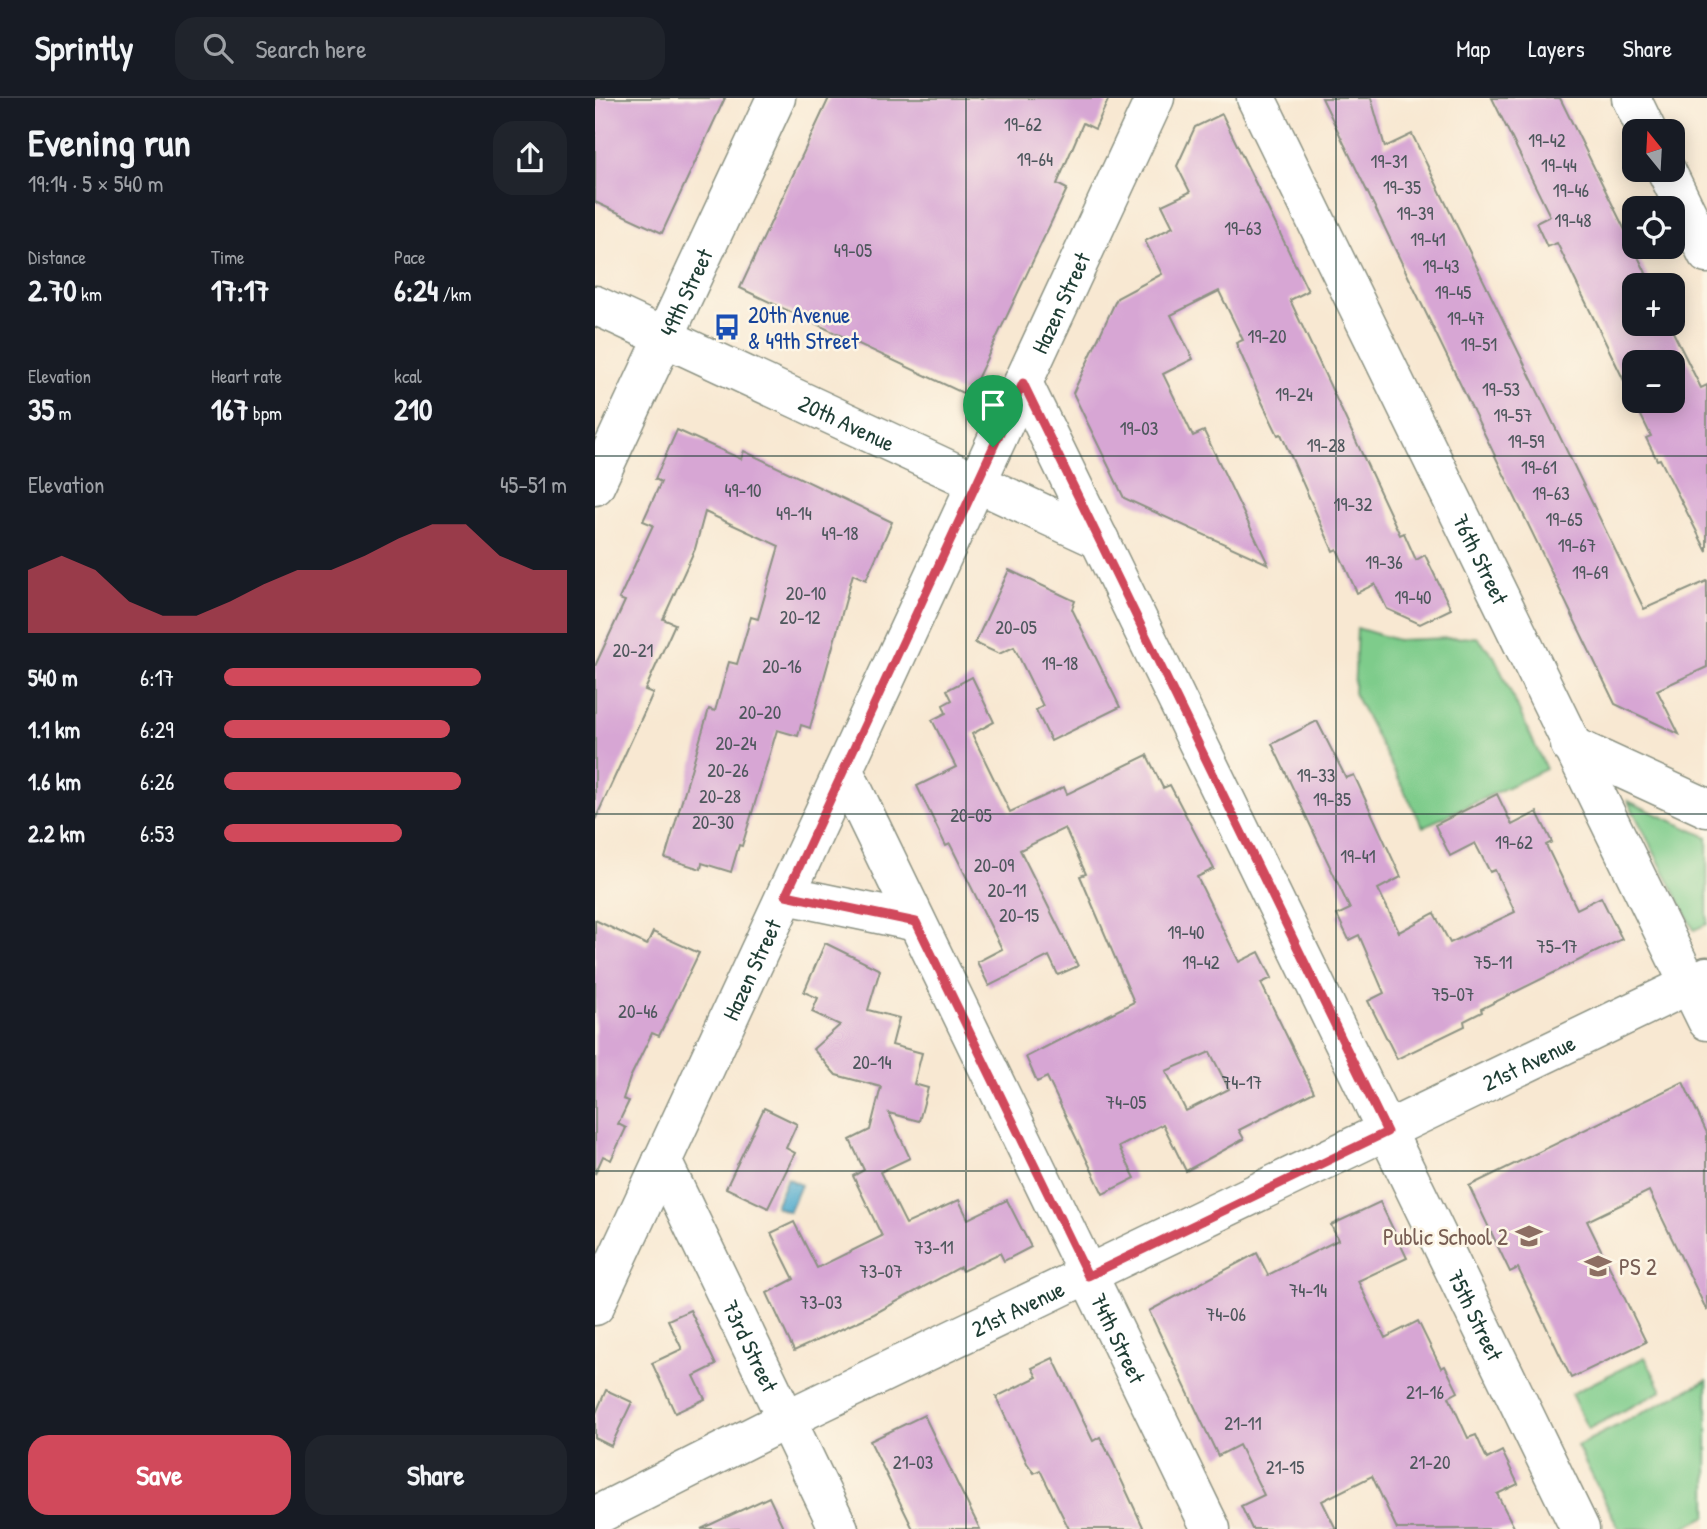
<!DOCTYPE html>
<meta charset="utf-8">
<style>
body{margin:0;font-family:"Patrick Hand",sans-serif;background:#20242c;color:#f1f3f6;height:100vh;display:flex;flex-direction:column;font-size:26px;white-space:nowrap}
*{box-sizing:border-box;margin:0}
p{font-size:23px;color:#9ea1a6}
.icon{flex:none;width:38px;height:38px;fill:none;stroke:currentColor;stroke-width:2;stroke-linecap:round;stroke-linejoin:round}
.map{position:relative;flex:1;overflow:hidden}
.details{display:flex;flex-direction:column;background:#171b24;width:595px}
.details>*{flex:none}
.needle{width:46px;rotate:342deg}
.fabs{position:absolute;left:1027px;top:21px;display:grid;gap:14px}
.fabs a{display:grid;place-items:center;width:63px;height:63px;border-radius:14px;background:#171b24;box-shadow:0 4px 18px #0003;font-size:35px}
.pin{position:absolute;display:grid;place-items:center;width:60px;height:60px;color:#fff;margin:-72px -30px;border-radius:50% 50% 50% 0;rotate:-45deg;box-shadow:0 0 7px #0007}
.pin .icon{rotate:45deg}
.round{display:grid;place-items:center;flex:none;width:74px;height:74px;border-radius:21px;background:#20242c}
.overview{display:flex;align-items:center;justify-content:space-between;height:119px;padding:0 28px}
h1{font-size:38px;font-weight:700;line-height:52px}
.stats{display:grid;grid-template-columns:repeat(3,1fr);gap:10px;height:119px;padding:7px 28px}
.stats div{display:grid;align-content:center}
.stats b{font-size:30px;font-weight:700}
.stats small{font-size:19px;font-weight:400}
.stats p{font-size:19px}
.chart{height:196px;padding:14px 28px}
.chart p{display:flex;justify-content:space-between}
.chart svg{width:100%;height:126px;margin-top:7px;fill:#d1495b;opacity:.7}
.button{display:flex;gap:14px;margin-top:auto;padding:14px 28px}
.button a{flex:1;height:80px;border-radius:21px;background:#d1495b;color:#fff;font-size:28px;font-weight:700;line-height:80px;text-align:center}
.button a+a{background:#20242c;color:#f1f3f6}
ul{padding:0 28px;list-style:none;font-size:23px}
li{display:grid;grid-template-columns:112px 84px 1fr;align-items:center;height:52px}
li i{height:18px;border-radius:9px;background:#d1495b}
header{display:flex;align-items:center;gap:42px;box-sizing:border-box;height:98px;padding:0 35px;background:#171b24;border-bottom:2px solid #363941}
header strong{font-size:33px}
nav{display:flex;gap:38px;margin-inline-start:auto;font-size:24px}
.search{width:490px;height:63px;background:#20242c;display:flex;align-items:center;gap:18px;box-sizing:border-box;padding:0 24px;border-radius:21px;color:#9ea1a6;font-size:26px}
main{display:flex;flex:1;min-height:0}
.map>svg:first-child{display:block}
.green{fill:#7ecc8b;stroke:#4e8460;stroke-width:2}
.water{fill:#51abce;stroke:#387481;stroke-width:2}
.building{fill:#d7a6d4;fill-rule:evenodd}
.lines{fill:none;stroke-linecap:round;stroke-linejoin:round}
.minor-casing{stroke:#8c9283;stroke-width:41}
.minor{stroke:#fff;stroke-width:38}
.route-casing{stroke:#fff;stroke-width:14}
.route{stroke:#d1495b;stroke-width:9}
.grid{fill:none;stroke:#1f3d34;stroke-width:2;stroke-opacity:0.55}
.labels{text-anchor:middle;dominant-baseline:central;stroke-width:5;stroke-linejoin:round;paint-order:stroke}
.number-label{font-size:19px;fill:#4d575c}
.street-label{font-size:23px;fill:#1f3d34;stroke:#fcf5e5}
.transit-label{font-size:23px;fill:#164399;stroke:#fcf5e5;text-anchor:start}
.education-label{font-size:23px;fill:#785e54;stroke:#fcf5e5;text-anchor:end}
</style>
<header>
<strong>Sprintly</strong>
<div class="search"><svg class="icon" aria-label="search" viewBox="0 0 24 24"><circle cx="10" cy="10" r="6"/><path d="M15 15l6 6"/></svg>Search here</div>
<nav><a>Map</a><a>Layers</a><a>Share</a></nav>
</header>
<main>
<section class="details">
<div class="overview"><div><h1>Evening run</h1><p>19:14 · 5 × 540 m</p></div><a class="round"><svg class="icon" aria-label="share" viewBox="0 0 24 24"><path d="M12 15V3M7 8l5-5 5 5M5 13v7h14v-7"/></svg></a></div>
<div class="stats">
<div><p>Distance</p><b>2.70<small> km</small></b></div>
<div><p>Time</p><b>17:17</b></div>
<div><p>Pace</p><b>6:24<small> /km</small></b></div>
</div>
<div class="stats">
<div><p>Elevation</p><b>35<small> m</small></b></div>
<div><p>Heart rate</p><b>167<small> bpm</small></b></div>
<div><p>kcal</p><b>210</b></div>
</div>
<div class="chart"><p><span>Elevation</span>45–51 m</p>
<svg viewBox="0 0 160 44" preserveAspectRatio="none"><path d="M0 44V22L10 17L20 22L30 33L40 38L50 38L60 33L70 27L80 22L90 22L100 17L110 11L120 6L130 6L140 17L150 22L160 22V44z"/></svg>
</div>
<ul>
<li><b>540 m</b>6:17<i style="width:75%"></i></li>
<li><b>1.1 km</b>6:29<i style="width:66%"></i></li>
<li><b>1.6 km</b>6:26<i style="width:69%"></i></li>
<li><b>2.2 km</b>6:53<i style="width:52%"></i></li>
</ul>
<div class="button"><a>Save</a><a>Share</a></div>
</section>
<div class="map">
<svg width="1112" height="1431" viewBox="0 0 1112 1431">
<rect width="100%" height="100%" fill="#fcf5e5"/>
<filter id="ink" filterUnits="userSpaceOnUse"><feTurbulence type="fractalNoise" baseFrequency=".0143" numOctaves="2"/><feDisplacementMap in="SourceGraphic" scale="14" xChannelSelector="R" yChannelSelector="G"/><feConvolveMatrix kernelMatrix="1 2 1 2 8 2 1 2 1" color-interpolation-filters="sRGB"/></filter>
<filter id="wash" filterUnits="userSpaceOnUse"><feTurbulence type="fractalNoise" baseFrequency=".00686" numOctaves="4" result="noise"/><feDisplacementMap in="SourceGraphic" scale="28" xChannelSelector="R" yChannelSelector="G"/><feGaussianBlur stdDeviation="1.57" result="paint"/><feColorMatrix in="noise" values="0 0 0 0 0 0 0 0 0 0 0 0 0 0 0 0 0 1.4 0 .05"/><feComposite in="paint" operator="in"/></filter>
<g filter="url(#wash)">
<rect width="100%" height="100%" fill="#f8e8d2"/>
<g class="green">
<polygon points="762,530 802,542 882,539 899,558 951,671 828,729 759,595"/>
<polygon points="1033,703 1112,739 1112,826 1099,832"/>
<polygon points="1050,1259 1067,1293 993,1331 976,1296"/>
<polygon points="1112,1282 1112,1418 1087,1431 1024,1431 982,1348"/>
</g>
<polygon class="water" points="192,1080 206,1087 194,1114 180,1108"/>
<g id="blocks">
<g class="building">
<polygon points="0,0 130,0 67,135 0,104"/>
<polygon points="234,0 514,0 500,31 488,25 462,86 472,91 374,298 145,190"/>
<polygon points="727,0 776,0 790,49 817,36 1049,511 1112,483 1112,569 1062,592 1084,636 1020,606"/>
<path d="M897 0H965L1054 181 1040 187V226H1074L1106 290 1112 287V454L1065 361 1062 362 1051 340 1056 338 962 145 952 149 941 125 955 118ZM1040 264H1078V303H1040Z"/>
<polygon points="627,16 713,193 695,202 805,437 809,435 821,462 830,457 856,511 825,526 792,511 780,486 762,495 742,451 738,453 686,336 683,337 667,304 641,245 648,242 624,193 576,217 598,261 568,276 598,338 609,333 673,466 529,400 478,295 522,200 567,176 550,143 578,129 567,107 595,94 582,68 600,29"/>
<polygon points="82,332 146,361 149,353 297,424 271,482 258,476 215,630 206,627 203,638 182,632 147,748 144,747 136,774 107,765 106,771 70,760 114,611 120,613 134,564 142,566 156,519 163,521 184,448 110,414 100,451 68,521 80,526 50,592 58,595 0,722 0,568 30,503 24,501 58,427 48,423 66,384 60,381"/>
<polygon points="414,472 480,503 477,511 525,609 456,643 441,612 448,608 419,549 404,556 380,545"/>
<path d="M377 579 399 624 377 636 415 714 469 689 472 696 552 657 568 690 575 687 619 771 602 779 644 864 664 854 677 880 666 885 719 994 644 1032 649 1041 591 1073 568 1026 524 1049 540 1080 508 1096 452 979 442 984 431 959 539 904 485 778 491 776 470 730 425 752 483 868 463 877 454 858 394 888 382 864 407 851 355 746 351 748 322 688 361 669 337 622 351 615 348 607 357 602 352 592ZM615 954 634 991 591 1013 571 973Z"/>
<polygon points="722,623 751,680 759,677 806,779 783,791 804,834 839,815 855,845 920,814 900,772 895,774 880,745 855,758 840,727 902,696 917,727 942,714 957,744 951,747 982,811 1006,799 1027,841 886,911 887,914 869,923 870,928 802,961 773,903 789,895 764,837 754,842 742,817 755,811 677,646"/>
<polygon points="0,822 52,847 58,834 104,855 64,938 57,935 35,980 28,1001 34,1003 23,1026 31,1030 16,1062 8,1058 0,1076"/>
<polygon points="230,845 285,872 273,912 304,920 297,947 327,955 319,986 333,990 324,1023 294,1015 315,1060 285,1074 311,1126 364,1102 373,1121 412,1102 436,1149 409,1163 405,1155 367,1173 365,1169 279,1216 199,1253 172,1195 199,1181 176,1135 199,1124 222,1170 287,1138 258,1078 269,1072 255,1042 275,1032 286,989 241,977 218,951 245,927 217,914 223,900 209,894"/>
<polygon points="1088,984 1112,1035 1112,1213 1054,1093 992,1123 1051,1244 976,1280 923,1170 915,1174 874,1088"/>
<polygon points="169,1010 202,1026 191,1050 200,1055 173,1110 131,1090"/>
<polygon points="785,1104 812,1160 763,1183 790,1240 823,1223 846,1270 850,1268 863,1294 854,1299 873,1340 881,1337 892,1361 907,1353 923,1386 902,1396 920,1431 802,1431 777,1378 727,1403 741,1431 657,1431 646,1408 669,1397 644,1347 623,1358 554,1213 662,1155 673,1177 743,1142 736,1127"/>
<polygon points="95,1212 121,1267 99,1278 110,1301 80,1315 57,1265 87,1251 73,1222"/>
<polygon points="458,1260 498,1343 505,1339 518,1364 549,1431 474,1431 445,1372 439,1375 432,1365 401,1299 442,1279 437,1270"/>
<polygon points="11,1292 37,1304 16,1348 0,1340 0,1317"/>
<polygon points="329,1317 362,1385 385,1431 318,1431 275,1343"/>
<polygon points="174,1399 189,1431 106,1431"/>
</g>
</g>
</g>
<g filter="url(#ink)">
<use href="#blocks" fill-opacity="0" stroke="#8c9283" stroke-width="2"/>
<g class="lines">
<g class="minor-casing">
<g id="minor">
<path id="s1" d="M661 0 1112 923"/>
<polyline points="1036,0 1052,33"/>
<polyline points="1071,72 1112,156"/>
<path id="s2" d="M0 207 505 442"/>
<path id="s3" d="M428 285 985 1431"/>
<path id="s4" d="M0 388 181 0"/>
<polyline points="975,647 1112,710"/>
<path id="s5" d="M249 673 616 1431"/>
<polyline points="191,797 321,824"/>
<path id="s6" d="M67 1063 244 1431"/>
<path id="s7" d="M0 1208 560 0"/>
<path id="s8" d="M0 1418 190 1322 1112 878"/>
</g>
</g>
<use href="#minor" class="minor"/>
</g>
</g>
<g class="lines" filter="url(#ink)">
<g class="route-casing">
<polygon id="route" points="428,285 792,1034 493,1178 321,824 191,797"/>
</g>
<use href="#route" class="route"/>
</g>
<path class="grid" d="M371 0V1431M741 0V1431M0 358H1112M0 716H1112M0 1073H1112"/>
<defs>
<g id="bus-bare" transform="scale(2.1)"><path d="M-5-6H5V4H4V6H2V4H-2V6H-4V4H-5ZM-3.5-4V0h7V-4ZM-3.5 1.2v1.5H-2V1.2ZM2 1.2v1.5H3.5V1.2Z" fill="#1a4fb4" stroke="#fcf5e5" stroke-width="2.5" paint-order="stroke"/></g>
<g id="school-bare" transform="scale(2.1)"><path d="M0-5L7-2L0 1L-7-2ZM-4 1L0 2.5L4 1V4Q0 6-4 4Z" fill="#8d6e63" stroke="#fcf5e5" stroke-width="2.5" paint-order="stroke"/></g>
</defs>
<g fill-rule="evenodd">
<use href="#bus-bare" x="132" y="229"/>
<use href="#school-bare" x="934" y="1138"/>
<use href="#school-bare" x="1003" y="1168"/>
</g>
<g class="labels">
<g class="number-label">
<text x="428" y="26">19-62</text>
<text x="952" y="42">19-42</text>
<text x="440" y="61">19-64</text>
<text x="794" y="63">19-31</text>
<text x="964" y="67">19-44</text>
<text x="807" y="89">19-35</text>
<text x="976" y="92">19-46</text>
<text x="820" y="115">19-39</text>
<text x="978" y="122">19-48</text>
<text x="648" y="130">19-63</text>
<text x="833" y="141">19-41</text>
<text x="258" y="152">49-05</text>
<text x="846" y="168">19-43</text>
<text x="858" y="194">19-45</text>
<text x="871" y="220">19-47</text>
<text x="672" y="238">19-20</text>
<text x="884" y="246">19-51</text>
<text x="906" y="291">19-53</text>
<text x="699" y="296">19-24</text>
<text x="918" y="317">19-57</text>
<text x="544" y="330">19-03</text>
<text x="931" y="343">19-59</text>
<text x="731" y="347">19-28</text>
<text x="944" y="369">19-61</text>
<text x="148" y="392">49-10</text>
<text x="956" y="395">19-63</text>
<text x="758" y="406">19-32</text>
<text x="199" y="415">49-14</text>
<text x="969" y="421">19-65</text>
<text x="245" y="435">49-18</text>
<text x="982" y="447">19-67</text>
<text x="789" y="464">19-36</text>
<text x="995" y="474">19-69</text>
<text x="211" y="495">20-10</text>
<text x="818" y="499">19-40</text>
<text x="205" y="519">20-12</text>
<text x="421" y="529">20-05</text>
<text x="38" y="552">20-21</text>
<text x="465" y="565">19-18</text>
<text x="187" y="568">20-16</text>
<text x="165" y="614">20-20</text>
<text x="141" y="645">20-24</text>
<text x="133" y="672">20-26</text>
<text x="721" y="677">19-33</text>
<text x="125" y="698">20-28</text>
<text x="737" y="701">19-35</text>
<text x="376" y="717">20-05</text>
<text x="118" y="724">20-30</text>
<text x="919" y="744">19-62</text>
<text x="763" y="758">19-41</text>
<text x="399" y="767">20-09</text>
<text x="412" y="792">20-11</text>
<text x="424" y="817">20-15</text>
<text x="591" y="834">19-40</text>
<text x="962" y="848">75-17</text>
<text x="606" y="864">19-42</text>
<text x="898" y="864">75-11</text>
<text x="858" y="896">75-07</text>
<text x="43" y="913">20-46</text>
<text x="277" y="964">20-14</text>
<text x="647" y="984">74-17</text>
<text x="531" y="1004">74-05</text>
<text x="339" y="1149">73-11</text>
<text x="286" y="1173">73-07</text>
<text x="713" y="1192">74-14</text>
<text x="226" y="1204">73-03</text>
<text x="631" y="1216">74-06</text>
<text x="830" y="1294">21-16</text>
<text x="648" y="1325">21-11</text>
<text x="318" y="1364">21-03</text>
<text x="835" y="1364">21-20</text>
<text x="690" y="1369">21-15</text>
</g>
<g class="street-label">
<text stroke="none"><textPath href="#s4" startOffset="214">49th Street</textPath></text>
<text stroke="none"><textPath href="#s7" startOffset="1106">Hazen Street</textPath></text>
<text stroke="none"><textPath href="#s2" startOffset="278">20th Avenue</textPath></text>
<text stroke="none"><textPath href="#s1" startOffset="513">76th Street</textPath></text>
<text stroke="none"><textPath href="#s7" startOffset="371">Hazen Street</textPath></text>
<text stroke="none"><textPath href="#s8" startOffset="1038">21st Avenue</textPath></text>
<text stroke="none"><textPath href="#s8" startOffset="471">21st Avenue</textPath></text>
<text stroke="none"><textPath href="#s3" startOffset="1036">75th Street</textPath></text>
<text stroke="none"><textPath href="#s5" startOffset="630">74th Street</textPath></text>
<text stroke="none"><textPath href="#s6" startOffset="205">73rd Street</textPath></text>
</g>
<g class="transit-label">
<text x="153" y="216">20th Avenue<tspan x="153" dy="26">&amp; 49th Street</tspan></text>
</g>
<g class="education-label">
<text x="913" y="1138">Public School 2</text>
<text x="1024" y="1168" text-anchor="start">PS 2</text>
</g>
</g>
</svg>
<div class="fabs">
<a><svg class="needle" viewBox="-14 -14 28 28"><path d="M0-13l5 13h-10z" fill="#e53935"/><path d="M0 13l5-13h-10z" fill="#9ea1a6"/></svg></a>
<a><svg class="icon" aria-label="locate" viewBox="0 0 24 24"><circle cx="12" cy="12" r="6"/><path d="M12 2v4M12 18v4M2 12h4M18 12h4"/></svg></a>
<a>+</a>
<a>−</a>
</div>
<div class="pin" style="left:398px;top:349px;background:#1e9e55"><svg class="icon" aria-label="arrive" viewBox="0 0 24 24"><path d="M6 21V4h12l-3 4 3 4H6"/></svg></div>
</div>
</main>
